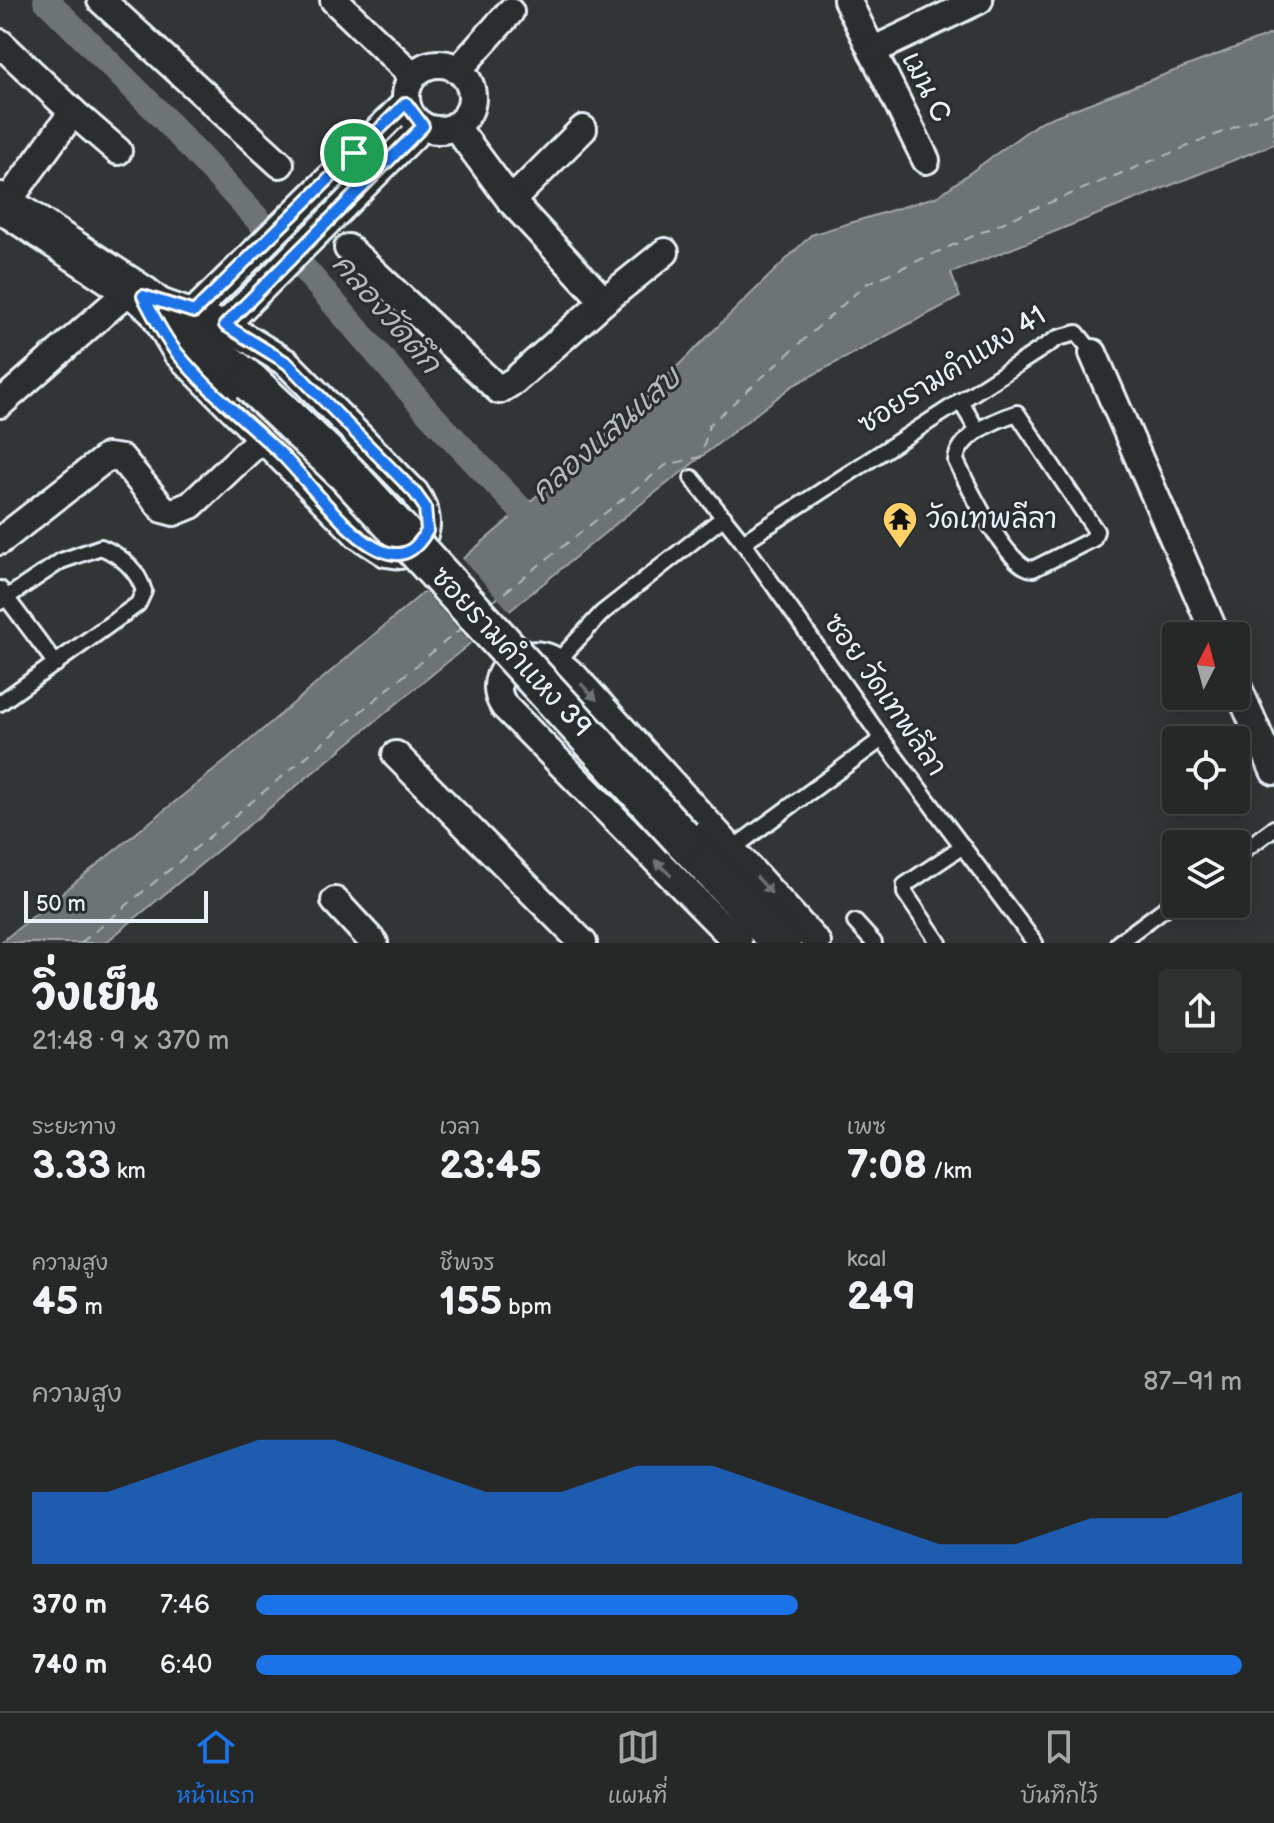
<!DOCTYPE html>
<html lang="th">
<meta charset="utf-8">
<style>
body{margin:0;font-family:"Balsamiq Sans","Playpen Sans Thai",sans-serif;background:#2e3030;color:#f1f3f6;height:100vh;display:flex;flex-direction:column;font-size:30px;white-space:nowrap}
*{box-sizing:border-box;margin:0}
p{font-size:26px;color:#a4a6a8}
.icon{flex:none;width:44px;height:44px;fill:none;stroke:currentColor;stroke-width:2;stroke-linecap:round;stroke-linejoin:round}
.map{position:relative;height:943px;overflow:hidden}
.sheet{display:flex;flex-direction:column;background:#262828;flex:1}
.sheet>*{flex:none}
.needle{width:52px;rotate:6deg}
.controls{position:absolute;left:1162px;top:622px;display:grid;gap:16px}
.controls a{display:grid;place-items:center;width:88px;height:88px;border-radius:8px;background:#262828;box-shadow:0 4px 20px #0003,0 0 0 2px #424445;font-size:40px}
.scale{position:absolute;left:24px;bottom:20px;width:184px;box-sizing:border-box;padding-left:8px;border:4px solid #e8f1f8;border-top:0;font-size:22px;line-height:28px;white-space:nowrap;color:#e8f1f8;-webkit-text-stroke:6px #2a2d2e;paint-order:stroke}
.pin{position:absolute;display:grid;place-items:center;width:68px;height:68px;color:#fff;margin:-34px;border:4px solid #fff;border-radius:50%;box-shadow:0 2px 8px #0007}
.round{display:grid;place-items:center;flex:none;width:84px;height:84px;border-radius:8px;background:#2e3030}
.head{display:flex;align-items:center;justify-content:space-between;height:136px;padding:0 32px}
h1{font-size:44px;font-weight:700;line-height:60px}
.metrics{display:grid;grid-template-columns:repeat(3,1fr);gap:12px;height:136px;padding:8px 32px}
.metrics div{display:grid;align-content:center}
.metrics b{font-size:40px;font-weight:700}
.metrics small{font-size:22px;font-weight:400}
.metrics p{font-size:22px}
.chart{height:224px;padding:16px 32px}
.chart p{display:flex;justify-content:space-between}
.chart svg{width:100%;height:144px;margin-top:8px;fill:#1a73e8;opacity:.7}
ul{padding:0 32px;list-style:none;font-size:26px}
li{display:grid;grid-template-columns:128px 96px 1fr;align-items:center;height:60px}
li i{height:20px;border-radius:10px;background:#1a73e8}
.tab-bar{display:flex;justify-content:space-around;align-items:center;height:112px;border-top:2px solid #424445;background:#262828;font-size:22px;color:#a4a6a8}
.tab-bar a{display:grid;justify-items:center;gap:4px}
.tab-bar .selected{color:#1a73e8}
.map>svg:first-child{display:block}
.water{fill:#6e7376;stroke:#9fa5aa;stroke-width:2}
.pier{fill:#323536}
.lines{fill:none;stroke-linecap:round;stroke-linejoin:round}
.canal{stroke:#6e7376;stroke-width:26}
.ferry{stroke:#b1b8be;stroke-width:2;stroke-dasharray:10 8;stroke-linecap:butt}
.service-casing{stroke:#e8f1f8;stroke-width:20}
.minor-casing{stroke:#e8f1f8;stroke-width:32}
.secondary-casing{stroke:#e8f1f8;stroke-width:44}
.service{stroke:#2a2d2e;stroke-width:14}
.minor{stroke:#2a2d2e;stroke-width:26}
.secondary{stroke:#2a2d2e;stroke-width:38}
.secondary-bridge-casing{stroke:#e8f1f8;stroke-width:44;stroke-linecap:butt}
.secondary-bridge{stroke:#2a2d2e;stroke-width:38}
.oneway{fill:#6c7275}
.route-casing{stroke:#fff;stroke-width:16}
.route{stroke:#1a73e8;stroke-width:10}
.labels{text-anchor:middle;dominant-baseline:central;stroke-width:6;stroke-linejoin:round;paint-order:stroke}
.street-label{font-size:28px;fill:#e8f1f8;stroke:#2a2d2e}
.poi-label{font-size:28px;fill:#e8f1f8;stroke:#2a2d2e;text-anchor:start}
.water-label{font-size:30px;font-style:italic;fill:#b1b8be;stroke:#2a2d2e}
</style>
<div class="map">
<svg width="1274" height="943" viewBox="0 0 1274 943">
<rect width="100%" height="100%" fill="#323536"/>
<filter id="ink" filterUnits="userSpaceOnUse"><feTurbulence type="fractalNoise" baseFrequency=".0125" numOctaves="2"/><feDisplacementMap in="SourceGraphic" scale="16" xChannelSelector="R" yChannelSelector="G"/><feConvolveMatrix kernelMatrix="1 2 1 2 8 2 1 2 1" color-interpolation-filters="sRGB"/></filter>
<g filter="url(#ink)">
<polygon class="water" points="1274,33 1274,144 951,273 960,297 792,386 623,518 105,943 0,943 228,759 601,441 811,235 938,196 1040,122"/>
<polygon class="pier" points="460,556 512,614 474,646 422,589"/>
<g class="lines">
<polyline class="canal" points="46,0 156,110 306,271 428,412 543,533"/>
<g class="ferry">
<polyline points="490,604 666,465 701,457 709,425 866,284 1029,211 1274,111"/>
<polyline points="81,943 464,626"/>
</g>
<g class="service-casing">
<g id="service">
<polyline points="960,401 978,431"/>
<path d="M1017 413 1096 531 1093 539 1033 569C1008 570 967 484 956 461 958 436 995 420 1017 413Z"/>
<polyline points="692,478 743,542 882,739 1035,943"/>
<polyline points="743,542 1058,338 1077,333 1093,353"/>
<polyline points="0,589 56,664"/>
<path d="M0 602 61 561 101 547C122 556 137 569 144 591L138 604 0 703"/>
<polyline points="557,662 602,613 724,517"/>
<polyline points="732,849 882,739"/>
<polyline points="1236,856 1274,828"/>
<polyline points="855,922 874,943"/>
<polyline points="939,943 905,893 905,885 963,846"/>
<polyline points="1118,943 1176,900"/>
</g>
</g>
<g class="minor-casing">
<g id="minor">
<polyline points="101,0 280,164"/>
<polyline points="334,0 412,75"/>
<polyline points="847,0 926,160"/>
<polyline points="0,43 73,112 5,205"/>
<polyline points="872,51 979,0"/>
<circle cx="439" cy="97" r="33"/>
<polyline points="458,70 510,12"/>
<polyline points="73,112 118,151"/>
<polyline points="511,201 583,129"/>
<polyline points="348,248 499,390 514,381 604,301 511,201 456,127"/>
<path d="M143 296 225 325 287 363 415 493C432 518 431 544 400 555L386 553 358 535 177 353Z"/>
<polyline points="604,301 665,252"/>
<polyline points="194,312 406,103"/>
<polyline points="225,325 423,126"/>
<polyline points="1093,353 1216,636"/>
<polyline points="0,404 132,288"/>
<polyline points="0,541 107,457 122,459 163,509 174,512 191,505 263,437"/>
<polyline points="1236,683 1274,771"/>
<polyline points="396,755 583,943"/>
<polyline points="335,901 374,943"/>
<path d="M738 943 504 706C486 679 511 650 542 656 555 658 564 668 574 676L817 943"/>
</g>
</g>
<g class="secondary-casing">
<g id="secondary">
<polyline points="0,202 143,296 251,383"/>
<polyline points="682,838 781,943"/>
</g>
</g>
<use href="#service" class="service"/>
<use href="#minor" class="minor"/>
<use href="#secondary" class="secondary"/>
<g class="secondary-bridge-casing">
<polyline id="secondary-bridge" points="251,383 346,473 682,838"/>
</g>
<use href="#secondary-bridge" class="secondary-bridge"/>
</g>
<defs><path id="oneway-solid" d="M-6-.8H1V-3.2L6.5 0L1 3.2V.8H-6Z" transform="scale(2)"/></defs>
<g class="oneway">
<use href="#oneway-solid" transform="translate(589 692) rotate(46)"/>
<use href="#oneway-solid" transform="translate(663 868) rotate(-135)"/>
<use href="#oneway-solid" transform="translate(764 885) rotate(48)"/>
</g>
</g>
<g class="lines" filter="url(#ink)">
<g class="route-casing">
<path id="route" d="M406 103 423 126 225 325 287 363 415 493 425 507 427 531C418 546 407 558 389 553 351 544 307 478 278 451 244 419 206 389 177 353 163 336 153 315 143 296L194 312Z"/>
</g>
<use href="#route" class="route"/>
</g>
<defs>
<g id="temple-pin" transform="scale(1.8)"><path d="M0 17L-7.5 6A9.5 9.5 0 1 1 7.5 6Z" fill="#ffd166" stroke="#2a2d2e"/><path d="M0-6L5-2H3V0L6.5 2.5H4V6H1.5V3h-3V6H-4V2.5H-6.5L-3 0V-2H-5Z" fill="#111"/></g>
</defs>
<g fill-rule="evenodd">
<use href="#temple-pin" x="900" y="519"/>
</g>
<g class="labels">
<g class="street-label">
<text transform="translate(926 87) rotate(63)">เมน C</text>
<text transform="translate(952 370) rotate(-32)">ซอยรามคำแหง 41</text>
<text transform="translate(511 652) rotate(47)">ซอยรามคำแหง 39</text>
<text transform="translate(885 695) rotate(55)">ซอย วัดเทพลีลา</text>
</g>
<g class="poi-label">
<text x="926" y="519">วัดเทพลีลา</text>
</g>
<g class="water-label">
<text transform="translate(386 314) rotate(49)">คลองวัดตึก</text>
<text transform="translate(606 435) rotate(-41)">คลองแสนแสบ</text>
</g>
</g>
</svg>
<div class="controls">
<a><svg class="needle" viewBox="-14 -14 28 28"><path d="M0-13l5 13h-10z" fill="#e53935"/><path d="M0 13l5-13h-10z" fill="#a4a6a8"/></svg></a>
<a><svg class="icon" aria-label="locate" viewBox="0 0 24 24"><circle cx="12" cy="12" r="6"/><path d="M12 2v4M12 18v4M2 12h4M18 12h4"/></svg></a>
<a><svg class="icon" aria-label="layers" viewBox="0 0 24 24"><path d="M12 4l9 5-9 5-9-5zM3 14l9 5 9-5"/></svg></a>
</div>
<div class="scale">50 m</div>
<div class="pin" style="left:354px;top:153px;background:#1e9e55"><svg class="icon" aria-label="arrive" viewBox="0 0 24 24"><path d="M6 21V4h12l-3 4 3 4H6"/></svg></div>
</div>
<section class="sheet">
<div class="head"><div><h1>วิ่งเย็น</h1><p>21:48 · 9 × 370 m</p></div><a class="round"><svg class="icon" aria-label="share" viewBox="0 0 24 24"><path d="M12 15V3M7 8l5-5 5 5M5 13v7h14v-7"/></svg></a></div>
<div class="metrics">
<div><p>ระยะทาง</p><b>3.33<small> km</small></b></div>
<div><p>เวลา</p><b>23:45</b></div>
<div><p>เพซ</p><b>7:08<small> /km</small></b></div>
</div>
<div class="metrics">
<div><p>ความสูง</p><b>45<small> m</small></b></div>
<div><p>ชีพจร</p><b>155<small> bpm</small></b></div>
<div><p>kcal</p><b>249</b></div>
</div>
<div class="chart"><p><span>ความสูง</span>87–91 m</p>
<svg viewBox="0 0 160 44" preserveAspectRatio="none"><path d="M0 44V22L10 22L20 14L30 6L40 6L50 14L60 22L70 22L80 14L90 14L100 22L110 30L120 38L130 38L140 30L150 30L160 22V44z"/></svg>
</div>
<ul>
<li><b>370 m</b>7:46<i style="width:55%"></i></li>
<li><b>740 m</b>6:40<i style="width:100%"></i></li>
</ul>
</section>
<nav class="tab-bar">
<a class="selected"><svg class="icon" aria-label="home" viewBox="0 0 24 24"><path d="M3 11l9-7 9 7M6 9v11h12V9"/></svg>หน้าแรก</a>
<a><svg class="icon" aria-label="map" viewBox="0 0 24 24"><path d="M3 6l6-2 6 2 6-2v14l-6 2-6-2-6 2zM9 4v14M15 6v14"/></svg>แผนที่</a>
<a><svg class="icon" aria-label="saved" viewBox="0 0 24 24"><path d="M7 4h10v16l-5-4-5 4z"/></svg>บันทึกไว้</a>
</nav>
